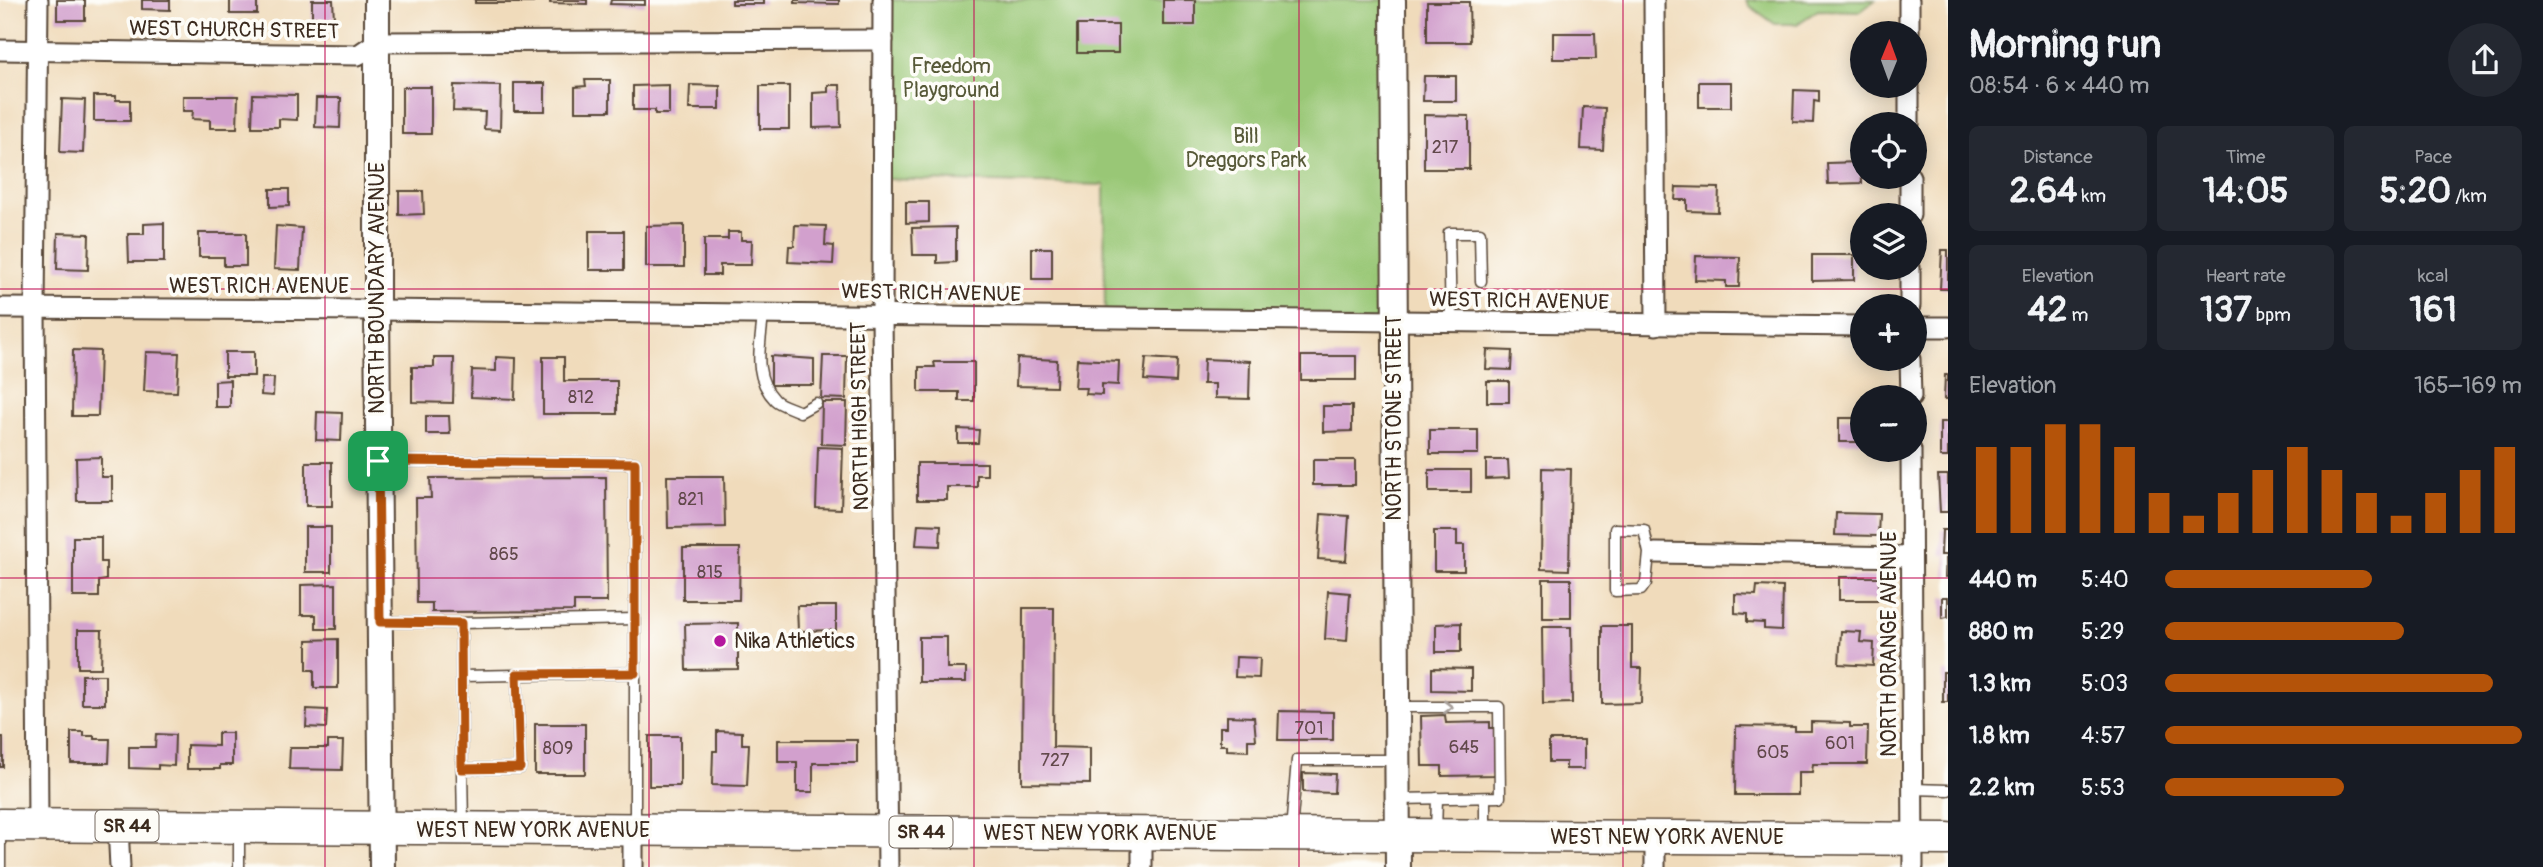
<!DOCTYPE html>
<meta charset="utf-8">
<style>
body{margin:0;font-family:Pangolin,sans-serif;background:#242831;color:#f1f3f6;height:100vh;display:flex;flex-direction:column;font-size:26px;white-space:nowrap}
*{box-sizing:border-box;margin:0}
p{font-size:23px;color:#9ea1a6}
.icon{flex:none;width:38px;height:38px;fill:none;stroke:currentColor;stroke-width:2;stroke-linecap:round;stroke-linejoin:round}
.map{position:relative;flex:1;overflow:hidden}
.sheet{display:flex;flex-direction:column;background:#171b24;width:595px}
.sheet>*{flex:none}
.needle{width:46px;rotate:1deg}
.controls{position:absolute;left:1850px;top:21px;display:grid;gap:14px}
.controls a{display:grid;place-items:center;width:77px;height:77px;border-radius:50%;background:#171b24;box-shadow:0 4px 18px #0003;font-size:35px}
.pin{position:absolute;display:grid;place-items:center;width:60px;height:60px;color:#fff;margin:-30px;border-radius:14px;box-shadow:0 4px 10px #0006}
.round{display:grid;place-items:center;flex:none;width:74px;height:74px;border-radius:37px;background:#242831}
.summary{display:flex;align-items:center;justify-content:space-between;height:119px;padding:0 21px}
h1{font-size:38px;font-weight:700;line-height:52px}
.figures{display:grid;grid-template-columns:repeat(3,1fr);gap:10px;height:119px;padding:7px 21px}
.figures div{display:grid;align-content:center;border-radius:10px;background:#242831;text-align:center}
.figures b{font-size:35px;font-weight:700}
.figures small{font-size:19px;font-weight:400}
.figures p{font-size:19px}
.chart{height:196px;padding:14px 21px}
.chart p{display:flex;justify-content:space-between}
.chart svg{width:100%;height:126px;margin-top:7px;stroke:#b45309;stroke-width:6}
ul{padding:0 21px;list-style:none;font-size:23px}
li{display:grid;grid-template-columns:112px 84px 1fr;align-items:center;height:52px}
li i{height:18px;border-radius:9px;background:#b45309}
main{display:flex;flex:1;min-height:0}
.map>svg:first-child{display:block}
.green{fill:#99c776;stroke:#6a784a;stroke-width:2}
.building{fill:#d2a0cd}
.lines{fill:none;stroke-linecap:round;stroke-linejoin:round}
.service-casing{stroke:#564536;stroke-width:13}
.minor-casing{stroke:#564536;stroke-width:23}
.tertiary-casing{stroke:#564536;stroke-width:28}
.primary-casing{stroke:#564536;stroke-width:35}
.service{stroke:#fff;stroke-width:10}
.minor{stroke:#fff;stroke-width:19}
.tertiary{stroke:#fff;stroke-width:24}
.primary{stroke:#fff;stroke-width:32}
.oneway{stroke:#a79f9a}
.route-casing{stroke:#fff;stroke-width:14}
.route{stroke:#b45309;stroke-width:9}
.grid{fill:none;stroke:#c2185b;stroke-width:2;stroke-opacity:0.55}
.poi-dot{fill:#b5179e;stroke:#fdfcf7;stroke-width:2.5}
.labels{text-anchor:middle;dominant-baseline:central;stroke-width:7;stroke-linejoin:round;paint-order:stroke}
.number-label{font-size:18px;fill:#61484a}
.shield{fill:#fdfcf7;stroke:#75695f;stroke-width:2}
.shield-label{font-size:19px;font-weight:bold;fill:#3b2a1e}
.street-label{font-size:21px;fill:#3b2a1e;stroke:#fdfcf7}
.park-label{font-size:21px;fill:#575938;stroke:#fdfcf7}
.poi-label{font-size:21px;fill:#3b2a1e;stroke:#fdfcf7;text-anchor:start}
</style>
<main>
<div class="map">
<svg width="1948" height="867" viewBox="0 0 1948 867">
<rect width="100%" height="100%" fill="#fdfcf7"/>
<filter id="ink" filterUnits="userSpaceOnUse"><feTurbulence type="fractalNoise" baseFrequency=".0143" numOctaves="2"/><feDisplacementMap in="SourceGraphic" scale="14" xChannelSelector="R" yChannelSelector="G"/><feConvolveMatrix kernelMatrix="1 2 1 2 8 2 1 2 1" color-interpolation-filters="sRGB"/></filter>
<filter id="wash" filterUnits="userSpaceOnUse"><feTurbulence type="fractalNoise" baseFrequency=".00686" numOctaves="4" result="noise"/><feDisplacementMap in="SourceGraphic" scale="28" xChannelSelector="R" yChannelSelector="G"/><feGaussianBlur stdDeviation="1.57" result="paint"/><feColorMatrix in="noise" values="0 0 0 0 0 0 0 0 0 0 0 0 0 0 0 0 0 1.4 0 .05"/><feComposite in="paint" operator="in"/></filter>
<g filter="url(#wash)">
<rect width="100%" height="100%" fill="#f0dbbb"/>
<g class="green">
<polygon points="883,0 1393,0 1393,322 1105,318 1104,185 883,179"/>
<polygon points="1746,0 1875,0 1861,11 1818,10 1797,24 1775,24 1750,6"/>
</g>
<g id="blocks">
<g class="building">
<rect x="57" y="0" width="28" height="20"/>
<polygon points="142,0 170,0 170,10 142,9"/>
<rect x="230" y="0" width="27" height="14"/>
<polygon points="312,0 333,0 334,19 312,19"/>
<rect x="475" y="0" width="58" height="3"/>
<polygon points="550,0 587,0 587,4 550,3"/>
<polygon points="611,0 645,0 645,5 610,4"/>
<rect x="732" y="0" width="32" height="4"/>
<polygon points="795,0 839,0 839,4 795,3"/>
<rect x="1163" y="0" width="32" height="25"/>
<polygon points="1427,2 1469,2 1470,42 1427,42"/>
<rect x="1077" y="25" width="41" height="28"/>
<polygon points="1553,33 1595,33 1596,59 1553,59"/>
<polygon points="1424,76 1456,76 1456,101 1423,101"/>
<polygon points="585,80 610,80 610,111 575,111 575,87 586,86"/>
<rect x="1699" y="82" width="32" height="25"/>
<rect x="514" y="83" width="31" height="28"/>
<polygon points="454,85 501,86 500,130 484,129 485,112 453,111"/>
<polygon points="669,85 669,114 655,114 655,110 633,110 633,86"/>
<polygon points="690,85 720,86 720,109 689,109"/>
<polygon points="828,85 840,85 841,127 813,128 813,93 828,92"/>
<rect x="760" y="86" width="29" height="43"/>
<rect x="402" y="87" width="29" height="47"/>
<polygon points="1794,90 1819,91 1819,102 1814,101 1813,123 1793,122"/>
<polygon points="253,94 297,95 297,120 279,119 279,127 252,127"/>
<polygon points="94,96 116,96 116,100 130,100 130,121 94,121"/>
<polygon points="183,96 238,96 237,128 210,128 210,120 192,119 193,111 183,111"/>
<polygon points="316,98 341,98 340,128 315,127"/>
<polygon points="62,99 85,100 83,153 60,152"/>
<polygon points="1583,107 1605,108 1603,150 1581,149"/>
<polygon points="1424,115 1469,116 1469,169 1424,169"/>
<polygon points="1861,162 1862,183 1828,184 1827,163"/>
<polygon points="1676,187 1719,188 1718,212 1687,211 1687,200 1675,200"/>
<polygon points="270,189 289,189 289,206 270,207"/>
<polygon points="399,191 423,191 424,214 399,215"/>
<polygon points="906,202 929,202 929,222 906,223"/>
<polygon points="164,223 164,262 129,262 128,234 144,234 144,224"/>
<polygon points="684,225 684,267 646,267 646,226"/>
<polygon points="795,225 826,226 825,245 834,246 833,264 788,262 789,246 794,246"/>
<polygon points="276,226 302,228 300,270 274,269"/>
<polygon points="956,227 956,262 937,263 937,255 913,255 912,228"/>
<rect x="589" y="231" width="35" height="39"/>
<polygon points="728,232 741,232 741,240 752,240 751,265 720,265 720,275 704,275 704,239 728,239"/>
<polygon points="58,233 89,234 88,270 57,269"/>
<polygon points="199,233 246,233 246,266 224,266 224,257 199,257"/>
<rect x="1032" y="248" width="20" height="31"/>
<polygon points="1942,250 1948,250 1948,289 1940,289"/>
<polygon points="1812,255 1854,255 1854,280 1812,281"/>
<polygon points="1696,256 1740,257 1739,287 1726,287 1726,281 1695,280"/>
<polygon points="73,350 100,351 98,416 72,416"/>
<polygon points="1487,350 1512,351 1511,370 1486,369"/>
<polygon points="146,352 179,353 177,392 144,391"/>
<rect x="225" y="352" width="29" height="24"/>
<polygon points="771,356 814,359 814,385 771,385"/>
<polygon points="823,356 847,356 846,399 821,398"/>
<rect x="1301" y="356" width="55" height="24"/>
<polygon points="496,357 516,358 515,399 471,397 472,370 496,371"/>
<polygon points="543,357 564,357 564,381 617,381 617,414 543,414"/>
<polygon points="434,358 454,358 453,403 412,402 412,367 434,367"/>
<polygon points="1017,358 1057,360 1056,387 1016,386"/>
<polygon points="1146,358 1177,360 1176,382 1144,380"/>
<polygon points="1077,359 1119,361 1118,385 1102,384 1102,395 1086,394 1087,388 1075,388"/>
<polygon points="1204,359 1250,361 1249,399 1215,398 1215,384 1203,384"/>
<polygon points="934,362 974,362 974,401 959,401 959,392 919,392 919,367 935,367"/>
<polygon points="1945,375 1948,375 1948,399 1944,399"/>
<polygon points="262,378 274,378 273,396 261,395"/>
<polygon points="230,380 230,407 215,407 215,381"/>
<rect x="1487" y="381" width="22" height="21"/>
<polygon points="822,402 847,402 846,445 821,444"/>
<polygon points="1323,406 1352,406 1352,431 1323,432"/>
<polygon points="317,412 342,413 341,441 316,440"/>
<polygon points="426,416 449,416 450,434 426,434"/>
<rect x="1839" y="418" width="23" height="24"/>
<rect x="1940" y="422" width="8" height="35"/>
<polygon points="958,429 979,430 978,443 958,443"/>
<rect x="1430" y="430" width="48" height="24"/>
<polygon points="818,447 843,448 841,509 816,508"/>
<polygon points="101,457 101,477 112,477 112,501 77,501 76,458"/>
<rect x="1313" y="460" width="42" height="25"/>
<polygon points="1486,460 1508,460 1509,478 1486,479"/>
<rect x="306" y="462" width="26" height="44"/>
<polygon points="917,463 987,463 987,475 977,475 977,487 947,487 947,500 917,500"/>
<polygon points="1542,468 1571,469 1569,570 1541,569"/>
<rect x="1429" y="470" width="42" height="22"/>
<polygon points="1938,475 1948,475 1948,512 1940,512"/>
<polygon points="667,476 724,476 725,527 668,528"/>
<polygon points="606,477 607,602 574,602 574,611 432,612 432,603 417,603 416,498 431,498 430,478"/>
<polygon points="1836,513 1879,514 1878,536 1835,535"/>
<polygon points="1321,514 1349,516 1346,561 1318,559"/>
<polygon points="918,524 941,525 940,546 916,545"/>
<rect x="305" y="527" width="26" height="45"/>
<polygon points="1942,530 1948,530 1948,577 1945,577 1946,555 1941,555"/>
<polygon points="1434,531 1457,531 1457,545 1464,545 1464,571 1434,571"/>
<polygon points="73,537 101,537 101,562 106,562 106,580 99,581 99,597 73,597"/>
<polygon points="683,548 740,548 739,600 683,600"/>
<rect x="1839" y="577" width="40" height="23"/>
<rect x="1543" y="579" width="28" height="39"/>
<polygon points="336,584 336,629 316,629 316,615 301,615 301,585"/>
<polygon points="1757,586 1783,587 1782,630 1764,629 1764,623 1747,622 1747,614 1735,613 1735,594 1756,595"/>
<polygon points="1328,591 1350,593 1347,641 1325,639"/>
<polygon points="1942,597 1948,597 1948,617 1942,618"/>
<polygon points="797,606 836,606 836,630 798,631"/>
<polygon points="1023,608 1054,608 1053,747 1090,748 1090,784 1022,783"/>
<polygon points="738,623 738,669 686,670 685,624"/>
<polygon points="1461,623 1461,652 1436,652 1436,624"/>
<polygon points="1602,626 1632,626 1632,668 1642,668 1641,703 1602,704"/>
<polygon points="1542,627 1571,627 1572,703 1543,704"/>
<polygon points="78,630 102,630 101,668 78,668"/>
<polygon points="1841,631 1861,632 1860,642 1874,643 1873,666 1839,664"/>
<polygon points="919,637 947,637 947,668 966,668 966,682 919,682"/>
<polygon points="338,639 338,688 314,688 314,670 307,670 307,640"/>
<polygon points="1236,657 1260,658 1259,678 1235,677"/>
<polygon points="1432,668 1471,669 1471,691 1432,690"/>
<rect x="1943" y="672" width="5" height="30"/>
<rect x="82" y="675" width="23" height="29"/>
<polygon points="307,709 327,710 326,728 306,727"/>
<polygon points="1279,711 1333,712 1333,740 1278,740"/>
<polygon points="1445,715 1446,723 1490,722 1490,728 1494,728 1495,775 1442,776 1442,766 1422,766 1421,716"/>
<polygon points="1227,716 1254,717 1256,740 1248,740 1248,751 1227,750 1227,745 1220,745 1220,727 1227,727"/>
<polygon points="1811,722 1850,723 1850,727 1868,727 1867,764 1813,764 1812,772 1798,772 1798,795 1735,795 1736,726 1795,727 1795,731 1811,731"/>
<rect x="535" y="724" width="50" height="50"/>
<polygon points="717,731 742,732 742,744 749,744 747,786 712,785 713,751 717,751"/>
<polygon points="71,732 84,732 84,736 94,736 94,739 110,739 109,763 71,763"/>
<polygon points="218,733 232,733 232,765 220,765 220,769 187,769 187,745 218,746"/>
<polygon points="156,734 175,735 174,766 158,765 158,769 129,768 129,747 155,747"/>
<rect x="649" y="736" width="31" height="50"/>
<rect x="0" y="737" width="3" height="30"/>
<polygon points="778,740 857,740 857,763 813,763 813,792 797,792 797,762 778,762"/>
<polygon points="1549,740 1584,740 1584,769 1566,769 1566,762 1549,762"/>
<polygon points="328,741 343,741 342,770 289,769 290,748 328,748"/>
<polygon points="1303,773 1335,774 1334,793 1303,792"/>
</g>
</g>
</g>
<g filter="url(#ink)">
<use href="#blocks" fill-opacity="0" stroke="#564536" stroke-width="2"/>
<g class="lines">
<g class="service-casing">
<g id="service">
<path d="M763 314C761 344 751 375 775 400 780 405 792 408 800 412L816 403"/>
<polyline points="1451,322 1449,233 1480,233 1481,281"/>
<polyline points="380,461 635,463 635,673 517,675 520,768 462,769 463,825"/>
<polyline points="1649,553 1644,530 1615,529 1615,591 1641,590 1646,583 1649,553 1654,553"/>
<polyline points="381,622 461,623"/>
<polyline points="635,673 635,826"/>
<polyline points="462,676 517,675"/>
<polyline points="1397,707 1499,707 1500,797 1399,799"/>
<polyline points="462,769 461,623 635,619"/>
<polyline points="1912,789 1948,790"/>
<polyline points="0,829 0,867"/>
<polyline points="1291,831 1297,760 1396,760"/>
<polyline points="1485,832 1485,798"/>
<polyline points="1436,833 1437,798"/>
<polyline points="239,867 239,829"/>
</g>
</g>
<g class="minor-casing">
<g id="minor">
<polyline points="38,0 35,308 38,825"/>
<polyline points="883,0 882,316 888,867"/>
<polyline points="1654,0 1656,325"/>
<polyline points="1909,0 1909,33"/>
<polyline points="0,50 358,55 377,42 883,40"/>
<polyline points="1909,86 1909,124"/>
<polyline points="1910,177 1910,215"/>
<polyline points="1910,268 1910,306"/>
<polyline points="0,308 377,310 1862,326"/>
<polyline points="1914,327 1948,327"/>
<polyline points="1910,359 1911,397"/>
<polyline points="1911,450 1913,867"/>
<polyline points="1655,553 1911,557"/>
<polyline points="118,826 120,867"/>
<polyline points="633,830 633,867"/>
<polyline points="1142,833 1142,867"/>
<polyline points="1655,836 1655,867"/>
</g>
</g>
<g class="tertiary-casing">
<g id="tertiary">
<polyline points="377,0 377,310 382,867"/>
<polyline points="1393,0 1398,867"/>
</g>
</g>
<g class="primary-casing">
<polyline id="primary" points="0,825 1948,839"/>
</g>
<use href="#service" class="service"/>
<use href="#minor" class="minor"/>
<use href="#tertiary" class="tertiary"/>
<use href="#primary" class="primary"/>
</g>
<defs><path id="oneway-chevron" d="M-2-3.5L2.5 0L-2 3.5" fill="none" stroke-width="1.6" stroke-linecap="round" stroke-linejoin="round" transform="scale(1.75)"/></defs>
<use class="oneway" href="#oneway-chevron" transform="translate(1448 707)"/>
</g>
<g class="lines" filter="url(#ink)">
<g class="route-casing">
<polygon id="route" points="378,461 635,463 635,673 517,674 520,768 462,769 461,623 380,622"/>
</g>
<use href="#route" class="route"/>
</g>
<path class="grid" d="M325 0V867M649 0V867M974 0V867M1299 0V867M1623 0V867M0 289H1948M0 578H1948"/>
<circle class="poi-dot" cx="720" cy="641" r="7"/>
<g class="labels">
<g class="number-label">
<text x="1445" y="147">217</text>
<text x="581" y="397">812</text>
<text x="691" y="499">821</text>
<text x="504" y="554">865</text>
<text x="710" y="572">815</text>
<text x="1309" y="728">701</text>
<text x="1840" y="743">601</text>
<text x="1464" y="747">645</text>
<text x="558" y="748">809</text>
<text x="1773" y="752">605</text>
<text x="1055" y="760">727</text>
</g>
<g class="shield">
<rect x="95.5" y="810.5" width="63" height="31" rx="5"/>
<rect x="889.5" y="816.5" width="63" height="31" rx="5"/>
</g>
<g class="shield-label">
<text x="127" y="826">SR 44</text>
<text x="921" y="832">SR 44</text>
</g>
<g class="street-label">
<text transform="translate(234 30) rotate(1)">WEST CHURCH STREET</text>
<text x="259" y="286">WEST RICH AVENUE</text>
<text transform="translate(377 288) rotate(-90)">NORTH BOUNDARY AVENUE</text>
<text transform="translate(931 293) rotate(1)">WEST RICH AVENUE</text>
<text transform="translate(1519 301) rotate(1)">WEST RICH AVENUE</text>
<text transform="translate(860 416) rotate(-91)">NORTH HIGH STREET</text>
<text transform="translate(1394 418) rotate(-90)">NORTH STONE STREET</text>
<text transform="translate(1889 644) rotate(-90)">NORTH ORANGE AVENUE</text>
<text x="533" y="830">WEST NEW YORK AVENUE</text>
<text x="1100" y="833">WEST NEW YORK AVENUE</text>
<text x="1667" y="837">WEST NEW YORK AVENUE</text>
</g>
<g class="park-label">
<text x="951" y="66">Freedom<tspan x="951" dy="24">Playground</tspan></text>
<text x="1246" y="136">Bill<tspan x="1246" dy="24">Dreggors Park</tspan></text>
</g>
<g class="poi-label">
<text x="734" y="641">Nika Athletics</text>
</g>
</g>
</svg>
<div class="controls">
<a><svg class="needle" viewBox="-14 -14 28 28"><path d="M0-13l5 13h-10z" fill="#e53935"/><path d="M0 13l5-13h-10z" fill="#9ea1a6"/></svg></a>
<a><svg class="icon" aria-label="locate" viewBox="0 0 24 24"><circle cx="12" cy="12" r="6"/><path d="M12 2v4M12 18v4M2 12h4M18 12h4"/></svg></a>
<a><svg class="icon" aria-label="layers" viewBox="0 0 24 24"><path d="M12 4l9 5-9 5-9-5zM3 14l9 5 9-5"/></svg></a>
<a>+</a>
<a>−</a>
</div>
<div class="pin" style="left:378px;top:461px;background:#1e9e55"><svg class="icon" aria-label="arrive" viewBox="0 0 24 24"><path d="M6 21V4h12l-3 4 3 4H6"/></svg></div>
</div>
<section class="sheet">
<div class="summary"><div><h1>Morning run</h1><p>08:54 · 6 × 440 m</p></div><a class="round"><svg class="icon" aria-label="share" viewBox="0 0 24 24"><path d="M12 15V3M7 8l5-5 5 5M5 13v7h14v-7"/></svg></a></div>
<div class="figures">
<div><p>Distance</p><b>2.64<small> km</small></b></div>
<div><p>Time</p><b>14:05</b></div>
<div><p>Pace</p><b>5:20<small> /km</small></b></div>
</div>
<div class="figures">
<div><p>Elevation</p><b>42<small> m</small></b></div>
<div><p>Heart rate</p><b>137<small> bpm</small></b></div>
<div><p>kcal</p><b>161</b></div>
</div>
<div class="chart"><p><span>Elevation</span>165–169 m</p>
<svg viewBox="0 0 160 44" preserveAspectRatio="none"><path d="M5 44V14M15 44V14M25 44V6M35 44V6M45 44V14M55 44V30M65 44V38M75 44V30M85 44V22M95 44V14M105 44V22M115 44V30M125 44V38M135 44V30M145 44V22M155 44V14"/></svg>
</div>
<ul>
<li><b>440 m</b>5:40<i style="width:58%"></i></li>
<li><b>880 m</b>5:29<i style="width:67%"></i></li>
<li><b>1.3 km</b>5:03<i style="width:92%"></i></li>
<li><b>1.8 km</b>4:57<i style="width:100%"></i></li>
<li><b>2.2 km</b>5:53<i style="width:50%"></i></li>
</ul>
</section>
</main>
